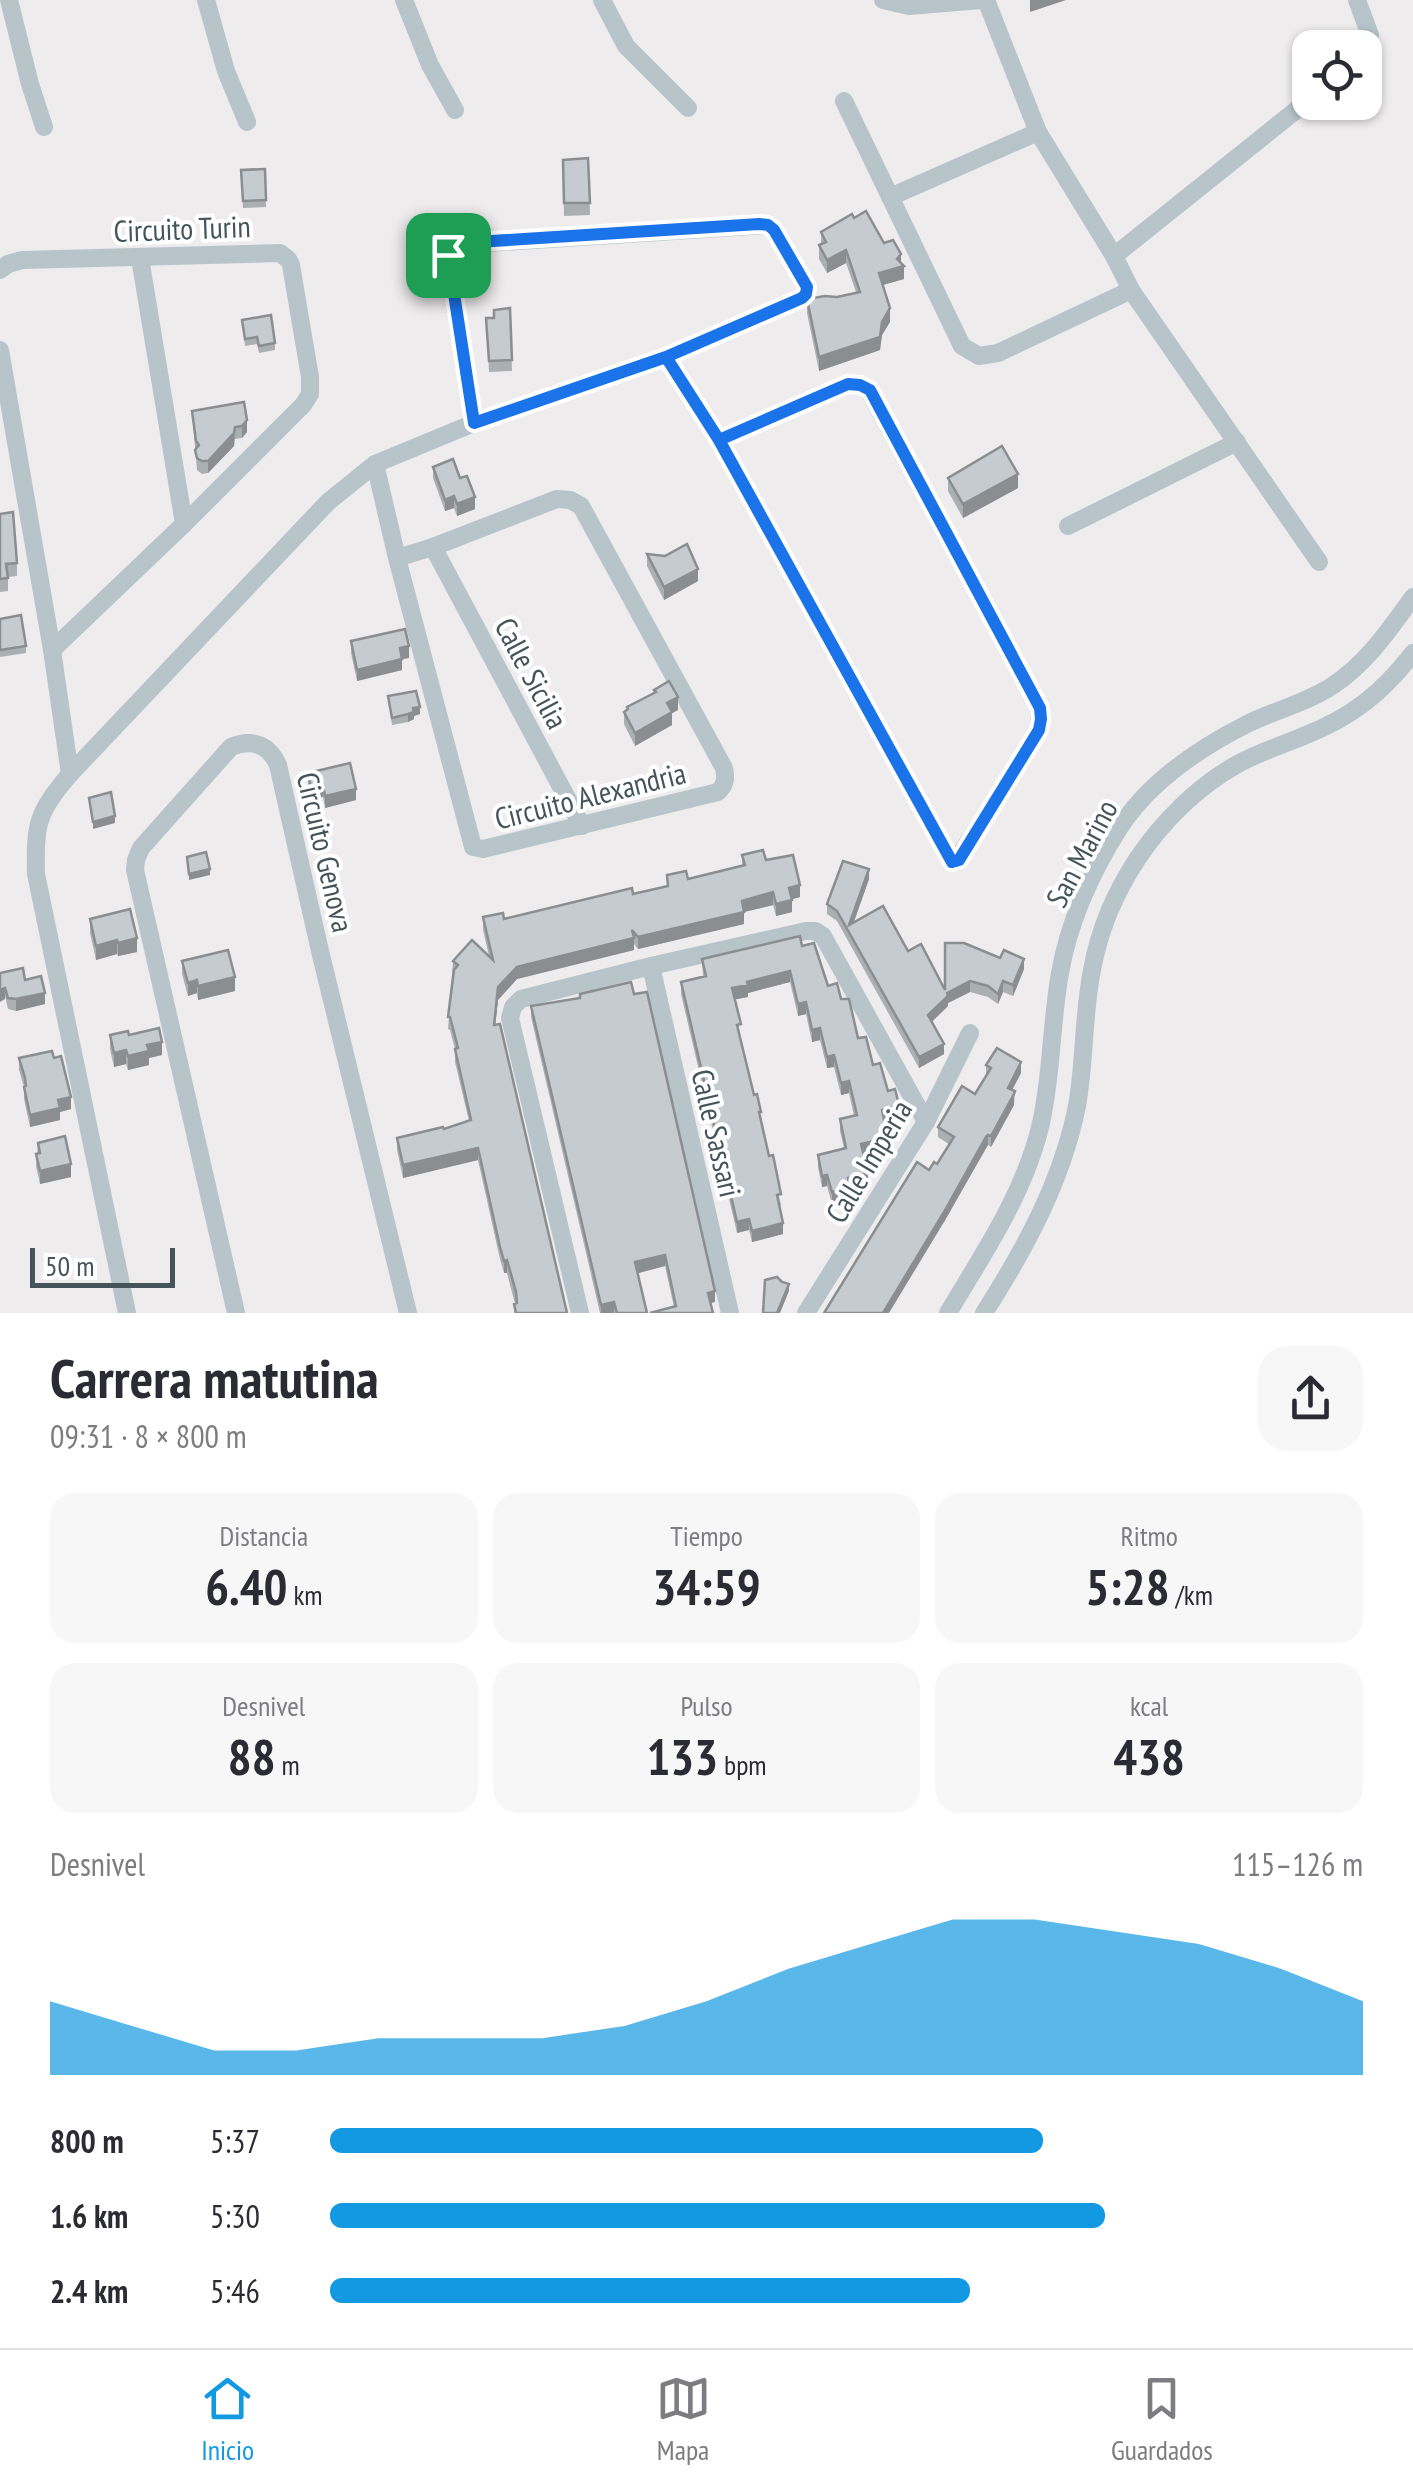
<!DOCTYPE html>
<html lang="es">
<meta charset="utf-8">
<style>
body{margin:0;font-family:"PT Sans Narrow",sans-serif;background:#f7f7f7;color:#2b2b33;height:100vh;display:flex;flex-direction:column;font-size:38px;white-space:nowrap}
*{box-sizing:border-box;margin:0}
p{font-size:32px;color:#7c7c81}
.icon{flex:none;width:55px;height:55px;fill:none;stroke:currentColor;stroke-width:2;stroke-linecap:round;stroke-linejoin:round}
.map{position:relative;height:1313px;overflow:hidden}
.sheet{display:flex;flex-direction:column;background:#fff;flex:1}
.sheet>*{flex:none}
.buttons{position:absolute;left:1292px;top:30px;display:grid;gap:20px}
.buttons a{display:grid;place-items:center;width:90px;height:90px;border-radius:20px;background:#fff;box-shadow:0 2px 8px #0004;font-size:50px}
.scale{position:absolute;left:30px;bottom:25px;width:145px;box-sizing:border-box;padding-left:10px;border:5px solid #44545a;border-top:0;font-size:28px;line-height:35px;white-space:nowrap;color:#44545a;-webkit-text-stroke:8px #fff;paint-order:stroke}
.pin{position:absolute;display:grid;place-items:center;width:85px;height:85px;color:#fff;margin:-42px;border-radius:20px;box-shadow:0 5px 15px #0006}
.round{display:grid;place-items:center;flex:none;width:105px;height:105px;border-radius:30px;background:#f7f7f7}
.head{display:flex;align-items:center;justify-content:space-between;height:170px;padding:0 50px}
h1{font-size:55px;font-weight:700;line-height:75px}
.figures{display:grid;grid-template-columns:repeat(3,1fr);gap:15px;height:170px;padding:10px 50px}
.figures div{display:grid;align-content:center;border-radius:25px;background:#f7f7f7;text-align:center}
.figures b{font-size:50px;font-weight:700}
.figures small{font-size:28px;font-weight:400}
.figures p{font-size:28px}
.chart{height:280px;padding:20px 50px}
.chart p{display:flex;justify-content:space-between}
.chart svg{width:100%;height:180px;margin-top:10px;fill:#1399e2;opacity:.7}
ul{padding:0 50px;list-style:none;font-size:32px}
li{display:grid;grid-template-columns:160px 120px 1fr;align-items:center;height:75px}
li i{height:25px;border-radius:12px;background:#1399e2}
.dock{display:flex;justify-content:space-around;align-items:center;height:140px;border-top:2px solid #e1e1e2;background:#fff;font-size:28px;color:#7c7c81}
.dock a{display:grid;justify-items:center;gap:5px}
.dock .selected{color:#1399e2}
.map>svg:first-child{display:block}
.lines{fill:none;stroke-linecap:round;stroke-linejoin:round}
.minor{stroke:#b7c5ca;stroke-width:18}
.wall{fill:#aaafb2}
.shaded-wall{fill:#8b8e91}
.building{fill:#c6cbcf;stroke:#8b8e91;stroke-width:2.5}
.route-casing{stroke:#fff;stroke-width:20}
.route{stroke:#1a73e8;stroke-width:12}
.labels{text-anchor:middle;dominant-baseline:central;stroke-width:8;stroke-linejoin:round;paint-order:stroke}
.street-label{font-size:30px;fill:#44545a;stroke:#fff}
</style>
<div class="map">
<svg width="1413" height="1313" viewBox="0 0 1413 1313">
<rect width="100%" height="100%" fill="#efeced"/>
<g class="lines">
<g class="minor">
<polyline points="9,0 30,84 44,127"/>
<polyline points="206,0 226,71 247,122"/>
<polyline points="404,0 430,65 455,110"/>
<polyline points="602,0 626,46 688,108"/>
<polyline points="883,0 909,6 981,0"/>
<polyline points="986,0 1038,132 1114,256 1131,290 1319,562"/>
<polyline points="1357,0 1370,35 1365,48"/>
<polyline points="844,101 962,346 979,356 998,353 1131,290"/>
<polyline points="890,197 1038,132"/>
<polyline points="1114,256 1310,99"/>
<polyline points="140,258 184,524"/>
<polyline points="0,270 8,264 22,260 280,253 288,259 291,265 310,377 310,394 303,405 184,524 52,650"/>
<polyline points="0,350 52,650 70,774"/>
<polyline points="666,357 719,440 952,862 955,862 1004,789 1039,730 1040,708 869,391 860,385 848,384 719,440"/>
<path d="M375 464 397 558 473 847 483 849 718 792C726 784 726 778 724 768L581 506 570 500 557 499 433 547 397 558"/>
<polyline points="1068,526 1237,442"/>
<polyline points="433,547 582,826"/>
<polyline points="651,966 730,1313"/>
<path d="M127 1313 36 874C35 823 37 813 70 774L328 502 375 464 474 423 666 357 802 298 807 294V287L774 230 768 225 455 245 448 255V264L474 423"/>
<path d="M236 1313 135 870 136 860 141 848 231 747C253 738 269 745 278 765L320 951 408 1313"/>
<polyline points="580,1313 510,1018 513,1007 521,999 651,966 806,931 815,931 823,936 926,1122"/>
<polyline points="806,1313 926,1122 970,1033"/>
<path d="M948 1313C984 1252 1025 1193 1041 1123 1052 1074 1051 1023 1060 973 1069 921 1092 871 1120 827 1150 781 1201 747 1249 723 1276 710 1306 703 1332 686 1367 663 1389 630 1413 597"/>
<path d="M984 1313C1025 1249 1062 1181 1077 1106 1085 1061 1083 1015 1092 970 1099 931 1116 891 1138 858 1162 822 1198 786 1236 765 1259 752 1283 745 1306 735 1352 717 1383 692 1413 653"/>
</g>
</g>
<g class="wall">
<polygon points="588,158 590,215 564,216 563,160"/>
<polygon points="265,169 266,207 243,208 241,170"/>
<polygon points="854,218 884,243 901,263 904,279 883,285 890,322 882,335 880,350 819,371 807,313 807,299 837,297 856,292 846,263 827,273 819,259 819,245 821,244 821,232"/>
<polygon points="510,308 512,371 489,372 486,318 494,318"/>
<polygon points="242,320 275,343 275,350 259,353 257,344 245,346"/>
<polygon points="244,402 247,432 242,438 235,439 234,446 208,473 202,474 197,470 192,411"/>
<polygon points="433,467 460,478 475,509 457,516 454,508 445,511 433,478"/>
<polygon points="948,478 1018,488 963,518 948,491"/>
<polygon points="0,514 17,563 17,576 8,577 8,591 0,592"/>
<polygon points="647,554 698,581 664,600 647,566"/>
<polygon points="0,619 26,646 26,653 0,657"/>
<polygon points="351,641 409,658 402,659 402,670 357,681 351,653"/>
<polygon points="654,690 678,710 672,713 672,725 635,746 624,724 624,712 627,710 627,707 654,693"/>
<polygon points="388,696 420,714 414,716 414,719 408,722 392,725"/>
<polygon points="308,773 356,800 325,808 323,797 311,800 308,785"/>
<polygon points="742,855 766,860 800,897 792,899 792,912 776,916 773,905 744,912 744,924 638,949 634,944 634,950 517,979 498,1000 495,1025 567,1313 514,1313 514,1304 515,1304 507,1273 504,1273 500,1259 478,1160 403,1178 397,1150 397,1138 444,1129 469,1121 455,1062 455,1049 450,1030 448,1029 453,961 489,956 483,930 483,917 504,919 667,886 667,875 688,879 742,866"/>
<polygon points="869,879 854,922 908,951 945,990 945,943 1024,969 1013,996 1003,992 998,1004 988,997 970,992 948,1003 948,1006 932,1022 944,1054 919,1068 837,921 827,914 827,904"/>
<polygon points="90,919 137,952 118,956 117,954 96,960 90,933"/>
<polygon points="802,946 828,986 841,999 858,1038 888,1091 899,1117 884,1121 888,1150 864,1155 868,1185 850,1189 850,1199 832,1204 827,1186 822,1187 818,1167 818,1155 844,1148 840,1131 840,1119 854,1116 849,1093 841,1095 834,1067 827,1068 820,1040 812,1042 806,1014 798,1016 790,982 748,993 748,997 735,999 740,1036 781,1205 779,1206 783,1234 752,1242 749,1230 737,1233 681,994 681,982 703,976 702,959"/>
<polygon points="182,961 235,991 198,1000 197,993 188,996 182,974"/>
<polygon points="0,973 25,980 45,1004 16,1011 8,1009"/>
<polygon points="531,1006 715,1302 674,1307 665,1266 638,1273 647,1313 600,1313 531,1017"/>
<polygon points="110,1035 129,1035 162,1055 149,1058 149,1065 128,1070 126,1064 114,1067 110,1049"/>
<polygon points="19,1058 71,1109 60,1112 60,1120 30,1127 24,1099 24,1087 19,1070"/>
<polygon points="986,1065 1021,1073 1012,1090 1015,1091 1014,1105 991,1147 988,1145 986,1147 944,1222 929,1170 937,1164 950,1145 938,1137 938,1127 975,1094 986,1076"/>
<polygon points="38,1143 71,1177 40,1184 36,1166"/>
</g>
<g class="shaded-wall">
<polygon points="1030,0 1066,0 1030,12"/>
<polygon points="846,250 846,263 827,273 827,260"/>
<polygon points="901,254 901,266 904,266 904,279 879,286 879,273 897,259"/>
<polygon points="890,308 890,322 882,335 880,350 819,371 819,357 882,322"/>
<polygon points="247,420 247,432 242,438 242,426"/>
<polygon points="235,427 234,446 208,473 208,461"/>
<polygon points="1018,474 1018,488 963,518 963,504"/>
<polygon points="454,496 454,508 445,511 445,500"/>
<polygon points="475,497 475,509 457,516 457,504"/>
<polygon points="698,569 698,581 664,600 664,587"/>
<polygon points="409,646 409,658 402,659 402,670 357,681 357,670 400,648"/>
<polygon points="678,697 678,710 672,713 672,725 635,746 635,733 667,703"/>
<polygon points="420,707 420,714 414,716 414,719 408,722 408,714 413,708"/>
<polygon points="323,785 323,797 311,800 311,788"/>
<polygon points="356,789 356,800 325,808 325,796"/>
<polygon points="115,816 115,823 93,829 93,822"/>
<polygon points="210,869 210,875 189,880 189,874"/>
<polygon points="869,869 869,879 849,935 849,925"/>
<polygon points="800,885 800,897 789,900 789,888"/>
<polygon points="773,892 773,905 744,912 744,924 638,949 638,937 742,901"/>
<polygon points="792,900 792,912 776,916 776,904"/>
<polygon points="137,938 137,952 118,956 118,943"/>
<polygon points="634,938 634,950 517,979 498,1000 494,1037 498,987 517,967"/>
<polygon points="117,940 117,954 96,960 96,946"/>
<polygon points="1024,959 1024,969 1013,996 1013,985"/>
<polygon points="790,971 790,982 748,993 748,997 732,1000 732,988 747,982"/>
<polygon points="235,977 235,991 198,1000 198,986"/>
<polygon points="197,980 197,993 188,996 188,983"/>
<polygon points="970,981 970,992 948,1003 948,1006 928,1025 928,1015 947,993"/>
<polygon points="1003,981 1003,992 998,1004 998,994"/>
<polygon points="5,988 5,999 0,1002 0,990"/>
<polygon points="45,993 45,1004 16,1011 16,999"/>
<polygon points="806,1002 806,1014 798,1016 798,1004"/>
<polygon points="820,1028 820,1040 812,1042 812,1030"/>
<polygon points="162,1042 162,1055 149,1058 149,1065 128,1070 128,1056 147,1045"/>
<polygon points="944,1044 944,1054 919,1068 919,1057"/>
<polygon points="126,1050 126,1064 114,1067 114,1053"/>
<polygon points="834,1055 834,1067 827,1068 827,1057"/>
<polygon points="1021,1062 1021,1073 1008,1098 1008,1088"/>
<polygon points="849,1081 849,1093 841,1095 841,1083"/>
<polygon points="1014,1094 1014,1105 991,1147 991,1136"/>
<polygon points="71,1097 71,1109 60,1112 60,1120 30,1127 30,1115 58,1100"/>
<polygon points="899,1105 899,1117 882,1121 882,1110"/>
<polygon points="988,1135 988,1145 944,1222 889,1313 883,1313"/>
<polygon points="888,1138 888,1150 861,1156 861,1144"/>
<polygon points="478,1148 478,1160 403,1178 403,1165"/>
<polygon points="71,1164 71,1177 40,1184 40,1171"/>
<polygon points="868,1173 868,1185 850,1189 850,1199 832,1204 832,1192 848,1178"/>
<polygon points="827,1175 827,1186 822,1187 822,1176"/>
<polygon points="749,1219 749,1230 737,1233 737,1222"/>
<polygon points="783,1223 783,1234 752,1242 752,1231"/>
<polygon points="665,1255 665,1266 635,1274 635,1262"/>
<polygon points="507,1260 507,1273 504,1273 504,1261"/>
<polygon points="789,1284 789,1291 780,1313 777,1313"/>
<polygon points="715,1291 715,1302 708,1304 708,1293"/>
<polygon points="614,1302 614,1313 601,1313 601,1305"/>
</g>
<g class="building">
<polygon points="588,158 590,203 564,203 563,160"/>
<polygon points="265,169 266,200 243,201 241,170"/>
<polygon points="866,211 884,243 893,240 901,254 897,259 904,266 879,273 890,308 882,322 880,337 819,357 807,299 825,296 837,297 860,292 846,250 827,260 819,245 826,242 821,232 852,214 854,218"/>
<polygon points="510,308 512,360 489,361 486,318 494,318 494,310"/>
<polygon points="271,315 275,343 259,346 257,337 245,339 242,320"/>
<polygon points="244,402 247,420 242,426 235,427 234,433 208,461 202,461 197,458 195,450 199,445 196,441 192,411"/>
<polygon points="1002,446 1018,474 963,504 948,478"/>
<polygon points="453,459 460,478 467,476 475,497 457,504 454,496 445,500 433,467"/>
<polygon points="13,512 17,563 6,564 8,578 0,579 0,514"/>
<polygon points="687,544 698,569 664,587 647,554 665,556"/>
<polygon points="21,615 26,646 0,650 0,619"/>
<polygon points="405,629 409,646 400,648 402,659 357,670 351,641"/>
<polygon points="669,681 678,697 667,703 672,712 635,733 624,712 628,709 627,707 656,692 654,690"/>
<polygon points="416,691 420,707 413,708 414,712 408,714 392,718 388,696"/>
<polygon points="350,763 356,789 325,796 323,785 311,788 308,773"/>
<polygon points="111,792 115,816 93,822 89,798"/>
<polygon points="763,850 766,860 793,855 800,885 789,888 792,900 776,904 773,892 742,901 744,912 638,937 632,930 634,938 517,967 498,987 494,1025 500,1024 567,1313 516,1313 514,1304 517,1303 516,1292 507,1260 504,1261 500,1247 478,1148 403,1165 397,1138 443,1127 444,1129 471,1120 455,1049 458,1048 450,1017 448,1017 454,970 458,965 453,961 472,940 493,960 483,917 503,913 504,919 632,888 633,894 668,886 667,875 686,871 688,879 745,865 742,855"/>
<polygon points="206,852 210,869 189,874 187,857"/>
<polygon points="843,861 869,869 849,925 883,906 908,951 921,944 945,990 945,943 964,943 1000,958 1004,950 1024,959 1013,985 1003,981 998,994 988,986 970,981 947,993 948,996 928,1015 944,1044 919,1057 837,911 827,904"/>
<polygon points="130,909 137,938 118,943 117,940 96,946 90,919"/>
<polygon points="800,936 802,946 814,943 828,986 837,983 841,999 849,999 858,1038 866,1037 873,1065 880,1063 888,1091 895,1089 899,1105 882,1110 888,1138 861,1144 868,1173 848,1178 850,1188 832,1192 827,1175 822,1176 818,1155 846,1148 840,1119 857,1115 849,1081 841,1083 834,1055 827,1057 820,1028 812,1030 806,1002 798,1004 790,971 747,982 748,985 732,988 741,1024 737,1025 754,1095 757,1094 761,1112 759,1112 769,1156 773,1155 781,1194 777,1195 783,1223 752,1231 749,1219 737,1222 681,982 706,976 702,959"/>
<polygon points="228,950 235,977 198,986 197,980 188,983 182,961"/>
<polygon points="23,968 25,980 41,976 45,993 16,999 8,998 5,988 0,990 0,973"/>
<polygon points="631,982 634,994 647,992 715,1291 708,1293 713,1313 650,1313 676,1306 665,1255 635,1262 647,1313 617,1313 614,1302 601,1305 531,1006 580,998 580,994"/>
<polygon points="159,1028 162,1042 147,1045 149,1051 128,1056 126,1050 114,1053 110,1035 128,1031 129,1035"/>
<polygon points="997,1048 1021,1062 1008,1088 1015,1091 1014,1094 991,1136 988,1135 986,1137 944,1212 883,1313 824,1313 917,1162 929,1170 934,1162 937,1164 954,1137 938,1127 962,1086 975,1094 991,1068 986,1065"/>
<polygon points="52,1051 54,1058 61,1056 71,1097 58,1100 60,1108 30,1115 24,1087 26,1086 25,1078 19,1058"/>
<polygon points="65,1136 71,1164 40,1171 36,1154 40,1153 38,1143"/>
<polygon points="777,1277 782,1282 789,1284 777,1313 763,1313 765,1280"/>
</g>
<g class="lines">
<g class="route-casing">
<polyline id="route" points="448,255 474,423 666,357 719,440 952,862 959,860 1039,730 1041,719 1040,708 870,390 860,385 848,384 719,440 666,357 802,298 806,294 807,287 774,230 768,225 759,224 461,243 455,245 448,255"/>
</g>
<use href="#route" class="route"/>
</g>
<g class="labels">
<g class="street-label">
<text transform="translate(182 228) rotate(-2)">Circuito Turin</text>
<text transform="translate(532 673) rotate(62)">Calle Sicilia</text>
<text transform="translate(590 795) rotate(-14)">Circuito Alexandria</text>
<text transform="translate(326 852) rotate(77)">Circuito Genova</text>
<text transform="translate(1081 853) rotate(-62)">San Marino</text>
<text transform="translate(717 1133) rotate(77)">Calle Sassari</text>
<text transform="translate(868 1161) rotate(-59)">Calle Imperia</text>
</g>
</g>
</svg>
<div class="buttons">
<a><svg class="icon" aria-label="locate" viewBox="0 0 24 24"><circle cx="12" cy="12" r="6"/><path d="M12 2v4M12 18v4M2 12h4M18 12h4"/></svg></a>
</div>
<div class="scale">50 m</div>
<div class="pin" style="left:448px;top:255px;background:#1e9e55"><svg class="icon" aria-label="arrive" viewBox="0 0 24 24"><path d="M6 21V4h12l-3 4 3 4H6"/></svg></div>
</div>
<section class="sheet">
<div class="head"><div><h1>Carrera matutina</h1><p>09:31 · 8 × 800 m</p></div><a class="round"><svg class="icon" aria-label="share" viewBox="0 0 24 24"><path d="M12 15V3M7 8l5-5 5 5M5 13v7h14v-7"/></svg></a></div>
<div class="figures">
<div><p>Distancia</p><b>6.40<small> km</small></b></div>
<div><p>Tiempo</p><b>34:59</b></div>
<div><p>Ritmo</p><b>5:28<small> /km</small></b></div>
</div>
<div class="figures">
<div><p>Desnivel</p><b>88<small> m</small></b></div>
<div><p>Pulso</p><b>133<small> bpm</small></b></div>
<div><p>kcal</p><b>438</b></div>
</div>
<div class="chart"><p><span>Desnivel</span>115–126 m</p>
<svg viewBox="0 0 160 44" preserveAspectRatio="none"><path d="M0 44V26L10 32L20 38L30 38L40 35L50 35L60 35L70 32L80 26L90 18L100 12L110 6L120 6L130 9L140 12L150 18L160 26V44z"/></svg>
</div>
<ul>
<li><b>800 m</b>5:37<i style="width:69%"></i></li>
<li><b>1.6 km</b>5:30<i style="width:75%"></i></li>
<li><b>2.4 km</b>5:46<i style="width:62%"></i></li>
</ul>
</section>
<nav class="dock">
<a class="selected"><svg class="icon" aria-label="home" viewBox="0 0 24 24"><path d="M3 11l9-7 9 7M6 9v11h12V9"/></svg>Inicio</a>
<a><svg class="icon" aria-label="map" viewBox="0 0 24 24"><path d="M3 6l6-2 6 2 6-2v14l-6 2-6-2-6 2zM9 4v14M15 6v14"/></svg>Mapa</a>
<a><svg class="icon" aria-label="saved" viewBox="0 0 24 24"><path d="M7 4h10v16l-5-4-5 4z"/></svg>Guardados</a>
</nav>
